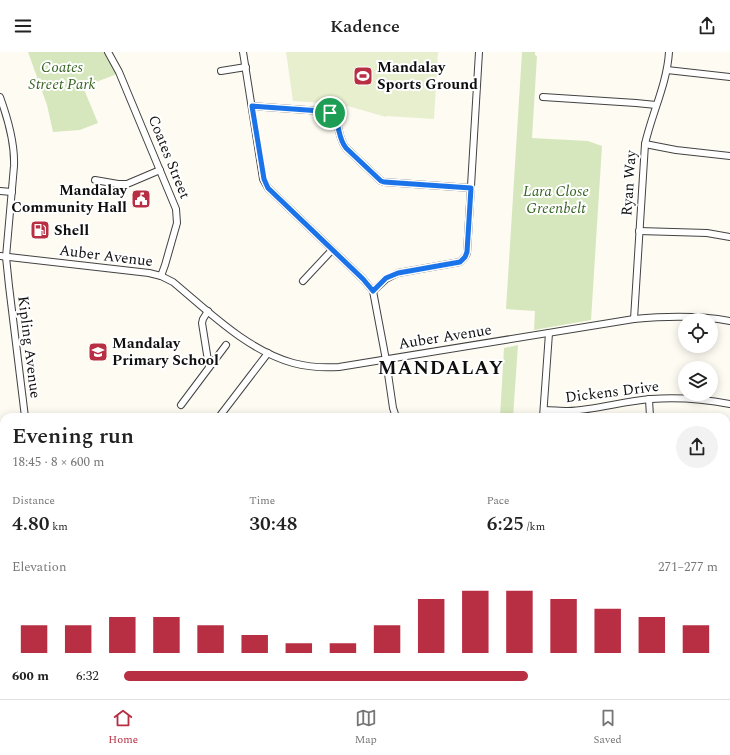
<!DOCTYPE html>
<meta charset="utf-8">
<style>
body{margin:0;font-family:Spectral,serif;background:#f2f2f2;color:#222;height:100vh;display:flex;flex-direction:column;font-size:15px;white-space:nowrap}
*{box-sizing:border-box;margin:0}
p{font-size:13px;color:#767676}
.icon{flex:none;width:22px;height:22px;fill:none;stroke:currentColor;stroke-width:2;stroke-linecap:round;stroke-linejoin:round}
.map{position:relative;flex:1;overflow:hidden}
.sheet{position:absolute;left:0px;top:361px;width:730px;height:286px;display:flex;flex-direction:column;background:#fff;border-radius:12px 12px 0 0;box-shadow:0 2px 10px #0003}
.sheet>*{flex:none}
.buttons{position:absolute;left:678px;top:261px;display:grid;gap:8px}
.buttons a{display:grid;place-items:center;width:40px;height:40px;border-radius:50%;background:#fff;box-shadow:0 2px 10px #0003;font-size:20px}
.pin{position:absolute;display:grid;place-items:center;width:34px;height:34px;color:#fff;margin:-17px;border:2px solid #fff;border-radius:50%;box-shadow:0 1px 4px #0007}
.round{display:grid;place-items:center;flex:none;width:42px;height:42px;border-radius:21px;background:#f2f2f2}
.summary{display:flex;align-items:center;justify-content:space-between;height:68px;padding:0 12px}
h1{font-size:22px;font-weight:600;line-height:30px}
.figures{display:grid;grid-template-columns:repeat(3,1fr);gap:6px;height:68px;padding:4px 12px}
.figures div{display:grid;align-content:center}
.figures b{font-size:20px;font-weight:600}
.figures small{font-size:11px;font-weight:400}
.figures p{font-size:11px}
.chart{height:112px;padding:8px 12px}
.chart p{display:flex;justify-content:space-between}
.chart svg{width:100%;height:72px;margin-top:4px;stroke:#b82f43;stroke-width:6}
ul{padding:0 12px;list-style:none;font-size:13px}
li{display:grid;grid-template-columns:64px 48px 1fr;align-items:center;height:30px}
li i{height:10px;border-radius:5px;background:#b82f43}
header{display:flex;justify-content:space-between;align-items:center;height:52px;padding:0 12px;background:#fff;font-size:18px;font-weight:600}
.menu{display:flex;justify-content:space-around;align-items:center;height:56px;border-top:1px solid #e0e0e0;background:#fff;font-size:11px;color:#767676}
.menu a{display:grid;justify-items:center;gap:2px}
.menu .current{color:#b82f43}
.map>svg:first-child{display:block}
.green{fill:#d7e7bd}
.pitch{fill:#e7efcf}
.lines{fill:none;stroke-linecap:round;stroke-linejoin:round}
.minor-casing{stroke:#424242;stroke-width:8}
.minor{stroke:#fff;stroke-width:6}
.route-casing{stroke:#fff;stroke-width:8}
.route{stroke:#1a73e8;stroke-width:5}
.labels{text-anchor:middle;dominant-baseline:central;stroke-width:4;stroke-linejoin:round;paint-order:stroke}
.park-label{font-size:15px;font-style:italic;fill:#376423;stroke:#fff}
.poi-label{font-size:15px;font-weight:bold;fill:#0f0f0f;stroke:#fff;text-anchor:start}
.street-label{font-size:15px;fill:#0f0f0f;stroke:#fff}
.district-label{font-size:19px;font-weight:bold;letter-spacing:1px;fill:#0f0f0f;stroke:#fff}
</style>
<header><svg class="icon" aria-label="menu" viewBox="0 0 24 24"><path d="M4 6h16M4 12h16M4 18h16"/></svg>Kadence<svg class="icon" aria-label="share" viewBox="0 0 24 24"><path d="M12 15V3M7 8l5-5 5 5M5 13v7h14v-7"/></svg></header>
<div class="map">
<svg width="730" height="647" viewBox="0 0 730 647">
<rect width="100%" height="100%" fill="#fefbf3"/>
<g class="green">
<polygon points="28,0 104,0 117,22 83,35 98,71 80,78 53,80 47,53"/>
<polygon points="522,0 535,0 535,3 537,4 532,86 588,89 602,94 591,268 534,278 535,259 506,257"/>
<polygon points="518,293 513,365 500,365 504,296"/>
<polygon points="730,454 730,569 726,567 726,455"/>
<polygon points="327,643 397,643 396,647 327,647"/>
</g>
<polygon class="pitch" points="286,0 438,0 434,67 386,64 386,65 348,54 341,56 325,51 293,49"/>
<g class="lines">
<g class="minor-casing">
<g id="minor">
<polyline points="108,0 119,20 176,157 177,171 165,213 161,224"/>
<polyline points="243,0 263,127 268,136 363,227 373,239 386,308 393,356 396,365"/>
<polyline points="667,18 730,25"/>
<polyline points="221,19 246,15"/>
<path d="M0 45C8 67 15 91 14 114L6 205 9 234 25 365"/>
<polyline points="543,45 636,51 656,53"/>
<path d="M252 54 321 59C344 63 334 81 346 96L381 129 384 130 471 136"/>
<polyline points="645,92 676,98 730,104"/>
<polyline points="95,128 118,132 127,132 160,118"/>
<polyline points="0,139 12,140"/>
<polyline points="639,179 707,181 730,185"/>
<path d="M0 204 149 221 161 224 173 230C209 260 247 298 293 311 308 315 323 316 339 315L634 267C666 264 698 263 730 269"/>
<polyline points="303,229 332,198"/>
<polyline points="373,239 386,227 398,221 460,210 465,205 467,201 479,0"/>
<polyline points="208,259 203,267 202,271 209,315"/>
<path d="M634 267 645 92C652 61 667 32 669 0"/>
<polyline points="649,347 650,365"/>
<polyline points="181,353 226,293"/>
<path d="M544 358C552 358 560 359 568 359 596 358 623 349 651 347 677 345 704 347 730 352"/>
<polyline points="219,365 268,301"/>
<polyline points="543,365 549,281"/>
<polyline points="0,392 4,391"/>
<polyline points="726,419 730,408"/>
<polyline points="726,448 730,449"/>
<polyline points="0,508 4,502"/>
<polyline points="726,573 730,573"/>
<polyline points="726,603 730,610"/>
<polyline points="76,643 77,647"/>
<polyline points="159,643 161,647"/>
<polyline points="283,643 284,647"/>
<polyline points="563,643 566,647"/>
<polyline points="654,643 655,647"/>
<polyline points="183,647 191,643"/>
<polyline points="437,647 439,643"/>
<polyline points="526,647 528,643"/>
</g>
</g>
<use href="#minor" class="minor"/>
</g>
<g class="lines">
<g class="route-casing">
<path id="route" d="M252 54 321 59C344 63 334 81 346 96L381 129 384 130 471 136 467 200 465 205 460 210 398 221 386 226 373 239 363 227 268 136 264 127Z"/>
</g>
<use href="#route" class="route"/>
</g>
<defs>
<g id="stadium-square" transform="scale(1)"><rect x="-9" y="-9" width="18" height="18" rx="4" fill="#b82f43" stroke="#fff"/><path d="M0-5a6.5 5 0 1 0 0 10a6.5 5 0 1 0 0-10ZM-3.5-1.8h7v3.6h-7Z" fill="#fff"/></g>
<g id="civic-square" transform="scale(1)"><rect x="-9" y="-9" width="18" height="18" rx="4" fill="#b82f43" stroke="#fff"/><path d="M-.6-6.5H3V-4.5H.6V-3L4-1V1h2V6H-6V1h2V-1L-.6-3ZM-1.2 2.5V6h2.4V2.5Z" fill="#fff"/></g>
<g id="fuel-square" transform="scale(1)"><rect x="-9" y="-9" width="18" height="18" rx="4" fill="#b82f43" stroke="#fff"/><path d="M-5.5-6h7V0h2V4h1.3V-2.5L3-4.5l.8-.8L6-3V5H2.5V1h-1V6h-7ZM-4.2-4.7v3.2H.2V-4.7Z" fill="#fff"/></g>
<g id="school-square" transform="scale(1)"><rect x="-9" y="-9" width="18" height="18" rx="4" fill="#b82f43" stroke="#fff"/><path d="M0-5L7-2L0 1L-7-2ZM-4 1L0 2.5L4 1V4Q0 6-4 4Z" fill="#fff"/></g>
</defs>
<g fill-rule="evenodd">
<use href="#stadium-square" x="363" y="24"/>
<use href="#civic-square" x="141" y="147"/>
<use href="#fuel-square" x="40" y="178"/>
<use href="#school-square" x="98" y="300"/>
</g>
<g class="labels">
<g class="park-label">
<text x="62" y="15">Coates<tspan x="62" dy="17">Street Park</tspan></text>
<text x="556" y="139">Lara Close<tspan x="556" dy="17">Greenbelt</tspan></text>
</g>
<g class="poi-label">
<text x="377" y="15">Mandalay<tspan x="377" dy="17">Sports Ground</tspan></text>
<text x="127" y="138" text-anchor="end">Mandalay<tspan x="127" dy="17">Community Hall</tspan></text>
<text x="54" y="178">Shell</text>
<text x="112" y="291">Mandalay<tspan x="112" dy="17">Primary School</tspan></text>
</g>
<g class="street-label">
<text transform="translate(169 105) rotate(68)">Coates Street</text>
<text transform="translate(629 131) rotate(-86)">Ryan Way</text>
<text transform="translate(106 204) rotate(7)">Auber Avenue</text>
<text transform="translate(445 285) rotate(-9)">Auber Avenue</text>
<text transform="translate(29 295) rotate(83)">Kipling Avenue</text>
<text transform="translate(612 340) rotate(-7)">Dickens Drive</text>
</g>
<g class="district-label">
<text x="441" y="316">MANDALAY</text>
</g>
</g>
</svg>
<div class="buttons">
<a><svg class="icon" aria-label="locate" viewBox="0 0 24 24"><circle cx="12" cy="12" r="6"/><path d="M12 2v4M12 18v4M2 12h4M18 12h4"/></svg></a>
<a><svg class="icon" aria-label="layers" viewBox="0 0 24 24"><path d="M12 4l9 5-9 5-9-5zM3 14l9 5 9-5"/></svg></a>
</div>
<div class="pin" style="left:330px;top:61px;background:#1e9e55"><svg class="icon" aria-label="arrive" viewBox="0 0 24 24"><path d="M6 21V4h12l-3 4 3 4H6"/></svg></div>
<section class="sheet">
<div class="summary"><div><h1>Evening run</h1><p>18:45 · 8 × 600 m</p></div><a class="round"><svg class="icon" aria-label="share" viewBox="0 0 24 24"><path d="M12 15V3M7 8l5-5 5 5M5 13v7h14v-7"/></svg></a></div>
<div class="figures">
<div><p>Distance</p><b>4.80<small> km</small></b></div>
<div><p>Time</p><b>30:48</b></div>
<div><p>Pace</p><b>6:25<small> /km</small></b></div>
</div>
<div class="chart"><p><span>Elevation</span>271–277 m</p>
<svg viewBox="0 0 160 44" preserveAspectRatio="none"><path d="M5 44V27M15 44V27M25 44V22M35 44V22M45 44V27M55 44V33M65 44V38M75 44V38M85 44V27M95 44V11M105 44V6M115 44V6M125 44V11M135 44V17M145 44V22M155 44V27"/></svg>
</div>
<ul>
<li><b>600 m</b>6:32<i style="width:68%"></i></li>
</ul>
</section>
</div>
<nav class="menu">
<a class="current"><svg class="icon" aria-label="home" viewBox="0 0 24 24"><path d="M3 11l9-7 9 7M6 9v11h12V9"/></svg>Home</a>
<a><svg class="icon" aria-label="map" viewBox="0 0 24 24"><path d="M3 6l6-2 6 2 6-2v14l-6 2-6-2-6 2zM9 4v14M15 6v14"/></svg>Map</a>
<a><svg class="icon" aria-label="saved" viewBox="0 0 24 24"><path d="M7 4h10v16l-5-4-5 4z"/></svg>Saved</a>
</nav>
